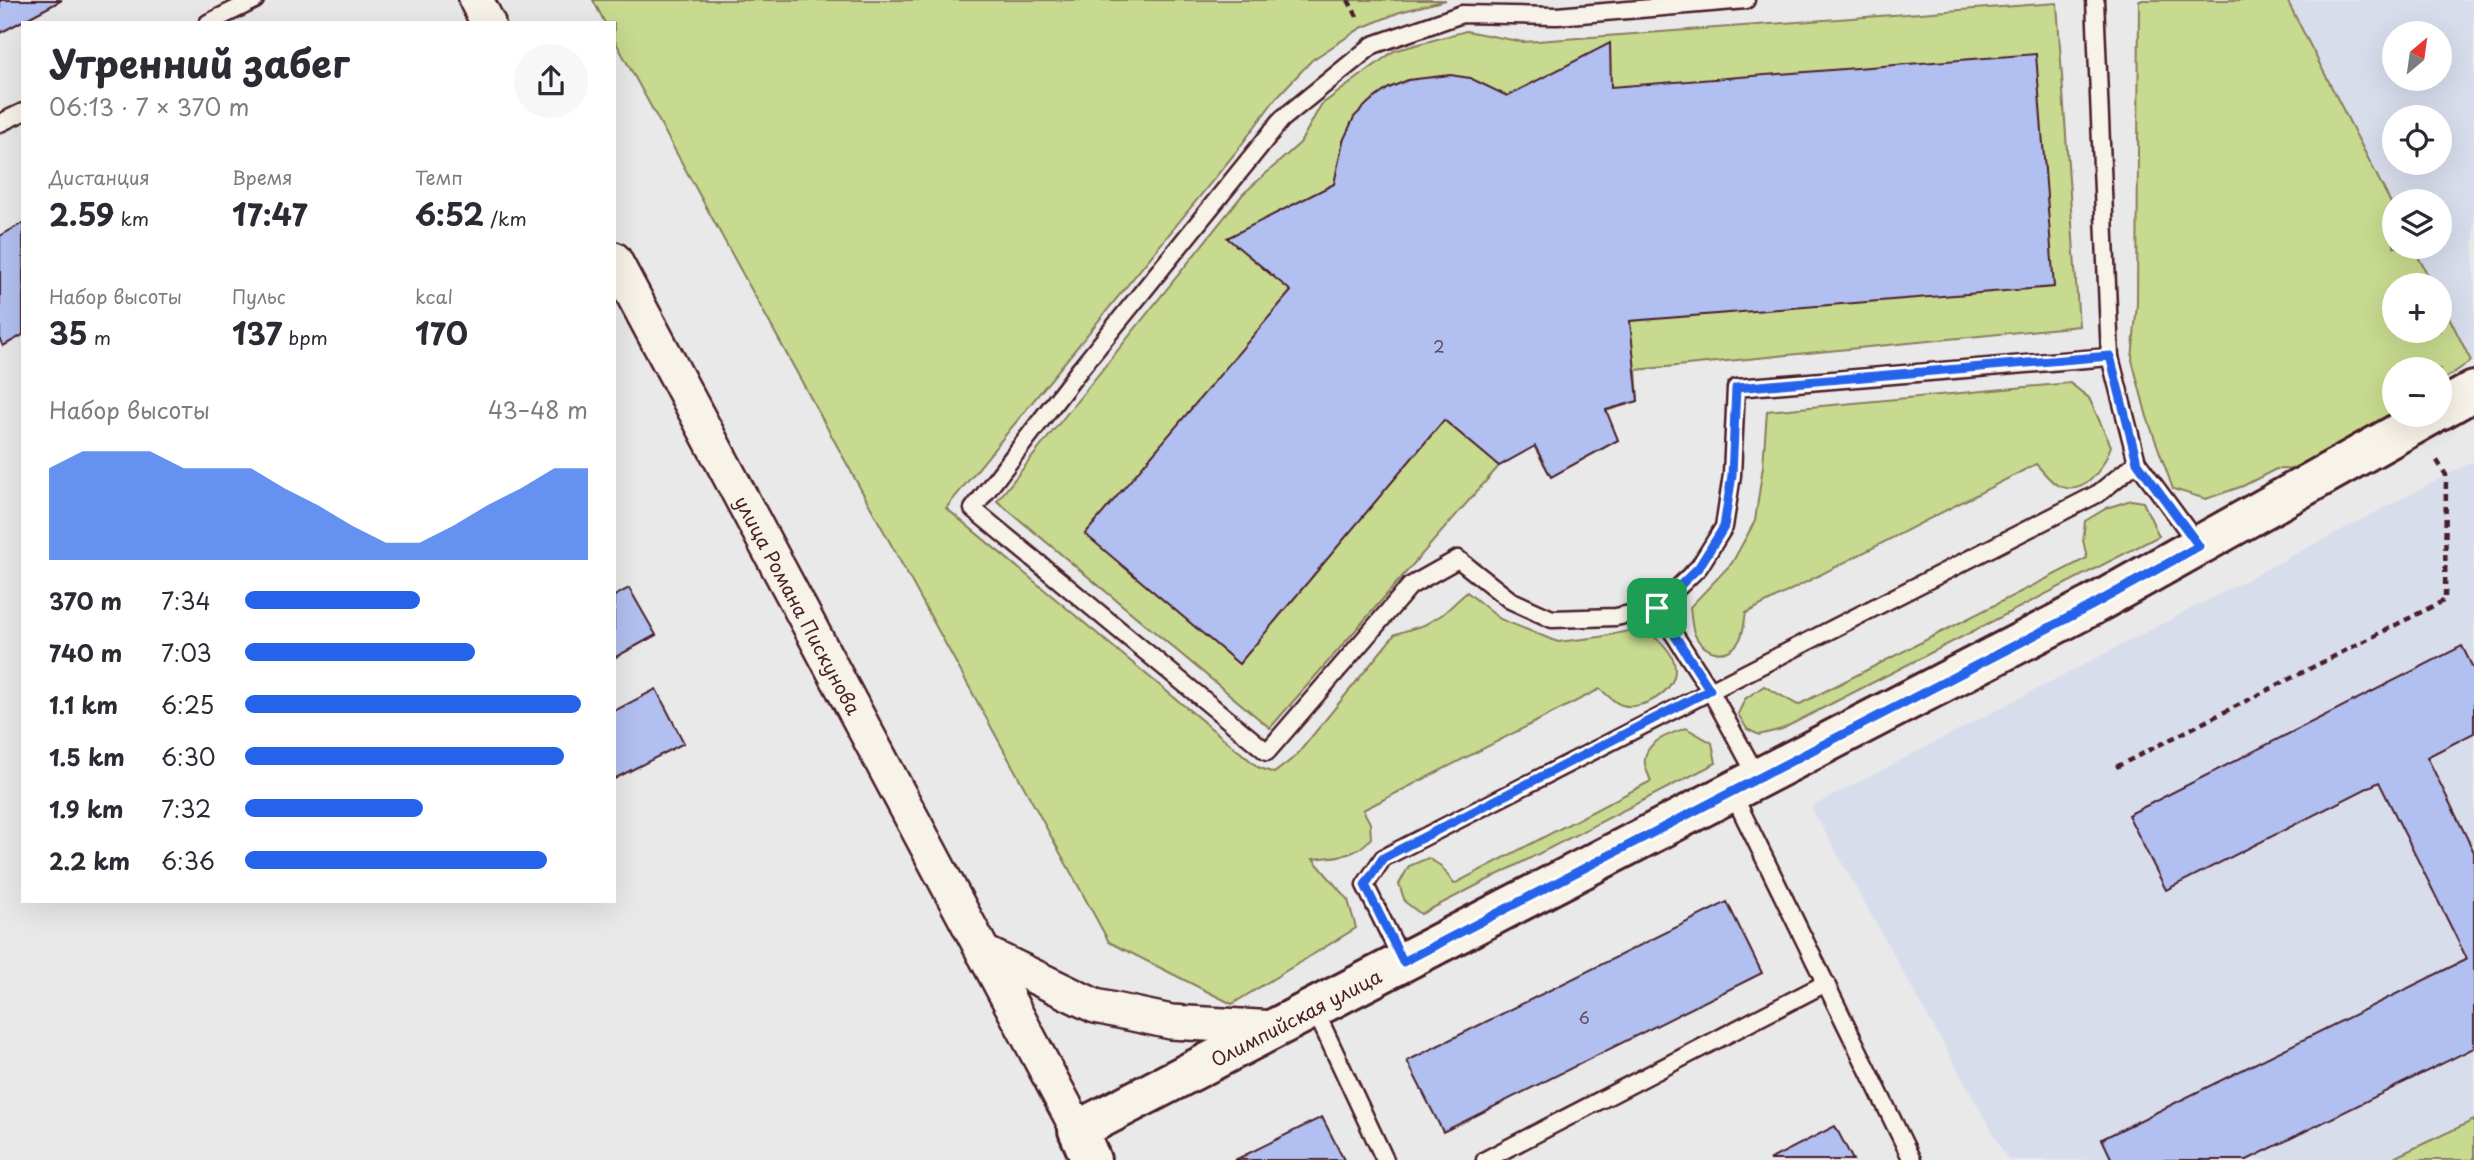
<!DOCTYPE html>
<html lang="ru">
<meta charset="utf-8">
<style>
body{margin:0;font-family:"Playpen Sans",sans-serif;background:#f7f7f7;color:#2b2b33;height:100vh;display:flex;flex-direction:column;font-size:26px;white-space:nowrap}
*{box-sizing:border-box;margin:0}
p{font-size:23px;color:#7c7c81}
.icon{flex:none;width:38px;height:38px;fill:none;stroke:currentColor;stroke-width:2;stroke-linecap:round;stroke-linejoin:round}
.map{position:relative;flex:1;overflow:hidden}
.side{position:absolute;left:21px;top:21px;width:595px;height:882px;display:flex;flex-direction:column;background:#fff;border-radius:0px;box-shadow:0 7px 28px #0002}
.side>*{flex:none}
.needle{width:46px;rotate:29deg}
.fabs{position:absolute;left:2382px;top:21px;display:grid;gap:14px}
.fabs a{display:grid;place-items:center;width:70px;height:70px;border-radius:50%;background:#fff;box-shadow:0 7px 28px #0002;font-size:35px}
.pin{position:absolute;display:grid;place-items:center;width:60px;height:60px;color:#fff;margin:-30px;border-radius:14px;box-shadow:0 4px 10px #0006}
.round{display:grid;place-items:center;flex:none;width:74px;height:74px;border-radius:37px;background:#f7f7f7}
.summary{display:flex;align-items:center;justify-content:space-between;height:119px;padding:0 28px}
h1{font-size:38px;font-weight:700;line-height:52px}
.figures{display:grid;grid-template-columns:repeat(3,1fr);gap:10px;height:119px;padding:7px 28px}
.figures div{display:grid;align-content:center}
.figures b{font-size:30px;font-weight:700}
.figures small{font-size:19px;font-weight:400}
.figures p{font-size:19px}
.chart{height:196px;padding:14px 28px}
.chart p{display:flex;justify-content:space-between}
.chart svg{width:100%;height:126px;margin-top:7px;fill:#2563eb;opacity:.7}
ul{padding:0 28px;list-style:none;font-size:23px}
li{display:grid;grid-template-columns:112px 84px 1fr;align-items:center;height:52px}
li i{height:18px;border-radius:9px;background:#2563eb}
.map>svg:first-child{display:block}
.built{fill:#d8ddec;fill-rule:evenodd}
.green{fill:#c8da8f;stroke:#897c5d;stroke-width:2}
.building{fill:#b1c0f0;stroke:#4a1f2b;stroke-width:2}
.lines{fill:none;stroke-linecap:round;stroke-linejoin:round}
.lane-casing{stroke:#4a1f2b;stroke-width:21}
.street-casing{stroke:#4a1f2b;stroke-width:38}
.secondary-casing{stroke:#4a1f2b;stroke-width:44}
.path{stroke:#4a1f2b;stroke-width:4.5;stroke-dasharray:7 5;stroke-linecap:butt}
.lane{stroke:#f7f3e8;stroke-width:16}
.street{stroke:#f7f3e8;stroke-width:33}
.secondary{stroke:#f7f3e8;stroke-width:38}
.route-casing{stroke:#fff;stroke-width:14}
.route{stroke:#2563eb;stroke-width:9}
.labels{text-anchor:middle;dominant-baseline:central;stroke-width:7;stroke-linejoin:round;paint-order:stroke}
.number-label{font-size:16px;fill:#64475c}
.street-label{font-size:19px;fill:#4a1f2b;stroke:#f7f3e8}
</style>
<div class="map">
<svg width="2474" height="1160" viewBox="0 0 2474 1160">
<rect width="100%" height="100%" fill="#e9e9ea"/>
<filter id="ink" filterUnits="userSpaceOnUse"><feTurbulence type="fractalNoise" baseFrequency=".0143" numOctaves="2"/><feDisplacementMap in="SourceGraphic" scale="14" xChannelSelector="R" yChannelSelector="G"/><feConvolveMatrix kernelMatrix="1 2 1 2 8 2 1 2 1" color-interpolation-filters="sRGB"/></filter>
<g filter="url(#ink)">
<g class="built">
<path d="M2287 0H2474V359L2471 361 2440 299V285H2433L2413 247H2440V201H2394V209ZM2394 33H2440V79H2394ZM2394 117H2440V163H2394Z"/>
<polygon points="2474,461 2474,1160 2008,1160 1811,807"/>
</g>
<g class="green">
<path d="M593 0H1446L1400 12 1361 28 1312 60 1276 98 1236 152 946 508 1258 767 1274 773 1296 756 1395 634 1424 625 1443 614 1467 592 1500 619 1558 642 1600 637 1642 628C1655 637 1675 650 1675 669 1676 692 1642 711 1622 705 1614 703 1606 693 1600 689L1363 810 1370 823 1371 838C1355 858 1337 856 1313 859L1348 900 1356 928 1232 1004 1109 942 614 39V23H605Z"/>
<polygon points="2139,0 2287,0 2394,209 2394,247 2413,247 2433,285 2394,285 2394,331 2440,331 2440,299 2471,361 2440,382 2440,369 2394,369 2394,411 2303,470 2276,469 2243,486 2206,499 2173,489 2147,417 2132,360 2137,303"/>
<polygon points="2057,3 2079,326 1636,370 1638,401 1606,411 1618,440 1551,477 1534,446 1499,466 1270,728 997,501 1243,194 1300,143 1321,105 1394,51 1466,31 1523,42"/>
<path d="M2070 383 2089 398 2111 446C2103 469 2084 500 2056 484 2048 479 2042 470 2036 464L1746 613C1744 622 1744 633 1739 641 1726 663 1698 651 1693 629 1691 622 1691 614 1690 607L1732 563 1755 521 1763 466 1767 411Z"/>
<polygon points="2131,500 2143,502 2159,536 1782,729 1759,735 1747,729 1738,714 1745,699 1764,686 1798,705 2087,558 2083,540 2085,521 2107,508"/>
<path d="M1686 728 1712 743 1716 763 1421 914 1405 902 1399 884 1409 866 1428 858 1441 866 1454 884 1651 781C1649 776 1646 770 1645 764 1642 742 1670 734 1686 728Z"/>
<polygon points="2474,1120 2474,1160 2389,1160"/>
</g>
<g class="building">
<polygon points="0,0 62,0 0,33"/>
<polygon points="1610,43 1611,87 2036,54 2054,287 1630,321 1638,401 1606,410 1618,440 1551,477 1535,446 1499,466 1444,420 1239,664 1085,534 1291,291 1227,238 1334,184 1343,141 1354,117 1369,102 1389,88 1408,80 1450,75 1470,78 1507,96"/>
<polygon points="23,223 23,335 3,346 0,340 0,236"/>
<polygon points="629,588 656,635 614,658 614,596"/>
<polygon points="2462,646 2474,670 2474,733 2427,757 2474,852 2474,1048 2247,1160 2112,1160 2102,1139 2467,959 2379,782 2166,890 2128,815"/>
<polygon points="656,689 684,743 614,779 614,711"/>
<polygon points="1727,902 1762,973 1443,1132 1407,1061"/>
<polygon points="1322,1117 1344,1160 1235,1160"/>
<polygon points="1835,1126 1853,1160 1769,1160"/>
</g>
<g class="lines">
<g class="lane-casing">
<g id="lane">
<polyline points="1746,0 1557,16 1462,14 1373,45 1282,119 1081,368 973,509 1267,752 1410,586 1458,559 1510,600 1552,619 1616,617 1657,608 1699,567 1724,527 1732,475 1736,388 2110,357"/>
<polyline points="2095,0 2110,357 2137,462"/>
<polyline points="208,23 255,0"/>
<polyline points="0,123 23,112"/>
<polyline points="1657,608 1710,690 1758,778"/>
<polyline points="1732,792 1912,1160"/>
<polyline points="1403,962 1365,885 1383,858 2099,493 2137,462 2199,546"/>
<polyline points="1314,1008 1385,1160"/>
<polyline points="1485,1160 1826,983"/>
</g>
</g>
<g class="street-casing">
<g id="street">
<polyline points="476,0 488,23"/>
<path id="s1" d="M614 259 1078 1130"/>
<polyline points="983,952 1095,1006 1171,1022 1276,1028"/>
</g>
</g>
<g class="secondary-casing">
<g id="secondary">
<polyline points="2440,410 2474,391"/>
<path id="s2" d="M1091 1160 1078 1130 2091 606 2431 415"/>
</g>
</g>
<g class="path">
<polyline points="1348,0 1359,20"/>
<polyline points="2116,767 2445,600 2446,475 2436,459"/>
</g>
<use href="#lane" class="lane"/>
<use href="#street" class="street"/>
<use href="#secondary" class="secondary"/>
</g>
</g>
<g class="lines" filter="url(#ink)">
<g class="route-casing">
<polygon id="route" points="2110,356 2137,462 2199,546 2091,606 1403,962 1365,885 1383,858 1710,690 1657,608 1699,567 1724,527 1732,475 1736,388"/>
</g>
<use href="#route" class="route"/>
</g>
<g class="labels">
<g class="number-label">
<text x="1439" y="346">2</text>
<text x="1584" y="1017">6</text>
</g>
<g class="street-label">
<text stroke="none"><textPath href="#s1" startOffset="392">улица Романа Пискунова</textPath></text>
<text stroke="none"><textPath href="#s2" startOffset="278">Олимпийская улица</textPath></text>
</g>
</g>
</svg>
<div class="fabs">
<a><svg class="needle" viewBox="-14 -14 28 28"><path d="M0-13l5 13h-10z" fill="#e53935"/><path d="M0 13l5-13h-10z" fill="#7c7c81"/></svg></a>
<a><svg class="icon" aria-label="locate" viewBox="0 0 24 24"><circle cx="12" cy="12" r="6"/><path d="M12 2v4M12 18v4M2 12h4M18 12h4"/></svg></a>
<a><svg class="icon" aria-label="layers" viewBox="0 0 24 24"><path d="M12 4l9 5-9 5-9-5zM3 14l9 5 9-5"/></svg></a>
<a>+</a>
<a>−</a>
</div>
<div class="pin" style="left:1657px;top:608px;background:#1e9e55"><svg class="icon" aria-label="arrive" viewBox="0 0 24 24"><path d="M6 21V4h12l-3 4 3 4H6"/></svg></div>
<section class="side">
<div class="summary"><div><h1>Утренний забег</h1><p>06:13 · 7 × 370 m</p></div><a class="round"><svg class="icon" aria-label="share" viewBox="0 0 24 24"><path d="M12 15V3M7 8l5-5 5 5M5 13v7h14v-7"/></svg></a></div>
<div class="figures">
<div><p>Дистанция</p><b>2.59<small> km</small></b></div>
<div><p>Время</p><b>17:47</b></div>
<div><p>Темп</p><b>6:52<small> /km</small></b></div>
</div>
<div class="figures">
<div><p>Набор высоты</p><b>35<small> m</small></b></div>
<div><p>Пульс</p><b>137<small> bpm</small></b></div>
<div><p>kcal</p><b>170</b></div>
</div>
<div class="chart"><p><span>Набор высоты</span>43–48 m</p>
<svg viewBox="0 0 160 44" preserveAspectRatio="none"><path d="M0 44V12L10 6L20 6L30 6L40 12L50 12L60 12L70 19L80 25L90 32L100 38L110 38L120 32L130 25L140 19L150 12L160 12V44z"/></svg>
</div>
<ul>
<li><b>370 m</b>7:34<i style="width:51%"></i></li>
<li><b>740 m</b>7:03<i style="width:67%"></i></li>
<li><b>1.1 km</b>6:25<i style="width:98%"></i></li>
<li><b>1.5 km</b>6:30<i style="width:93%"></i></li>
<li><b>1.9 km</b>7:32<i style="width:52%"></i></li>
<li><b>2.2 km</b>6:36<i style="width:88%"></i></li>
</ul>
</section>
</div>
